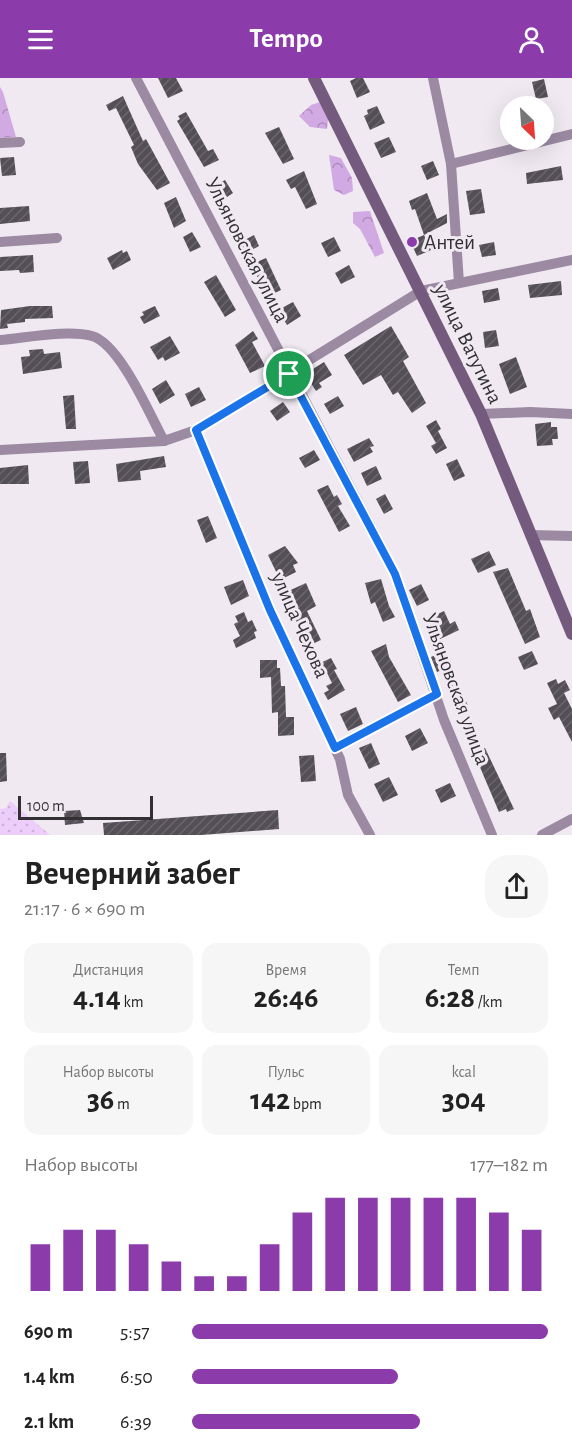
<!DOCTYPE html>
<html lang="ru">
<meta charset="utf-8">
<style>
body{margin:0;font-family:"Alegreya Sans",sans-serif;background:#f6f6f6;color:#222;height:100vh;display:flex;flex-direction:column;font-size:22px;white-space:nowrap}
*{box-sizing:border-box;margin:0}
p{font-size:20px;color:#767676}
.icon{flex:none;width:33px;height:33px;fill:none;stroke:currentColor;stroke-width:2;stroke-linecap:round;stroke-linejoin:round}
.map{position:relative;height:757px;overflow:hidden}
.sheet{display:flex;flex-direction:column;background:#fff;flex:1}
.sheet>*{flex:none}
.needle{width:39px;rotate:155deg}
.buttons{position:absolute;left:500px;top:18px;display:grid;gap:12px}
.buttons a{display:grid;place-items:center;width:54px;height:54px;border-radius:50%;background:#fff;box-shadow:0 6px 24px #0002;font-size:30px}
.scale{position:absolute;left:18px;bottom:15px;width:135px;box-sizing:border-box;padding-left:6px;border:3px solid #323033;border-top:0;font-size:16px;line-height:21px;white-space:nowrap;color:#323033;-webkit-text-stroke:4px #f0e9f2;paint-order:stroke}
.pin{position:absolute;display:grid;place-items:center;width:51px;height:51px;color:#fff;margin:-26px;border:3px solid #fff;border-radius:50%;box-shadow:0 2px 6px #0007}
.round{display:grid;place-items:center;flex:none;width:63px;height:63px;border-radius:24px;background:#f6f6f6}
.summary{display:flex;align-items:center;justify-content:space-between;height:102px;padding:0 24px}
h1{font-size:33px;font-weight:700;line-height:45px}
.metrics{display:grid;grid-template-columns:repeat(3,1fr);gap:9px;height:102px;padding:6px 24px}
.metrics div{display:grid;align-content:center;border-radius:15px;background:#f6f6f6;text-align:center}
.metrics b{font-size:30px;font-weight:700}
.metrics small{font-size:16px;font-weight:400}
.metrics p{font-size:16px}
.chart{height:168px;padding:12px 24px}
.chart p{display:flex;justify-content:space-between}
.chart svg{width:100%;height:108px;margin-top:6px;stroke:#8c3baa;stroke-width:6}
ul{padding:0 24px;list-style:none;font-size:20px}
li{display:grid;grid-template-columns:96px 72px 1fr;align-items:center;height:45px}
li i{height:15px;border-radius:8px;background:#8c3baa}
header{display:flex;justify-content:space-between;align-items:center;height:78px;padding:0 24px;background:#8c3baa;color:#fff;font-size:27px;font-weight:700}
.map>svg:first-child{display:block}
.grass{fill:url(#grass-dots)}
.forest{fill:url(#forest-crowns)}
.building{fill:url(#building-hatch)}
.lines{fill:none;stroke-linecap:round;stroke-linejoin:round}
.street{stroke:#9b8aa2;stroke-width:10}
.secondary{stroke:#745b7e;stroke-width:12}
.route-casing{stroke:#fff;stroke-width:12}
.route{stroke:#1a73e8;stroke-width:8}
.poi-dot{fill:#8c3baa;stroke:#f0e9f2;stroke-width:2}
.labels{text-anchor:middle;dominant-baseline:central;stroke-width:6;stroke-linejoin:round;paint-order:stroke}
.poi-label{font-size:21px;fill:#323033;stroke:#f0e9f2;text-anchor:start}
.street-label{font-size:21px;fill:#323033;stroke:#f0e9f2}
</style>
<header><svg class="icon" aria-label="menu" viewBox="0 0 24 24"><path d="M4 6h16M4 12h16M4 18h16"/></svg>Tempo<svg class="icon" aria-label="person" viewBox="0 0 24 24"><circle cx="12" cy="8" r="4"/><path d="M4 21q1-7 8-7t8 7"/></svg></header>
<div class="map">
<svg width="572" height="757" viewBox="0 0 572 757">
<defs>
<pattern id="grass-dots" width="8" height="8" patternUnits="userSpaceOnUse" patternTransform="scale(1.5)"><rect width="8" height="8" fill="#edcdfa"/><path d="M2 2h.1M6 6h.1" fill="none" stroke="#ccb0d7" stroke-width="1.8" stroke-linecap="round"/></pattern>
<pattern id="forest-crowns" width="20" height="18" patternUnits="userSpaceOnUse" patternTransform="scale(1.5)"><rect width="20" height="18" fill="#d2aae3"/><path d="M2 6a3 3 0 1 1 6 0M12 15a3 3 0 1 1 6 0" fill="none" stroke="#ab8bb9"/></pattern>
<pattern id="building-hatch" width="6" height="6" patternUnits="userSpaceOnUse" patternTransform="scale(1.5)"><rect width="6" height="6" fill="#544f57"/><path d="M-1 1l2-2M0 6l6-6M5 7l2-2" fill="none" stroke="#6a666c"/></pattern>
</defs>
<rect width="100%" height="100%" fill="#f0e9f2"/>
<polygon class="grass" points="10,723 50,757 0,757 0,731 6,730"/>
<g class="forest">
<polygon points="0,9 3,14 16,59 0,60"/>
<polygon points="323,23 329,33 327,51 310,49 299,38 311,27"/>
<polygon points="329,77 341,80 352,100 353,113 344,117 334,112"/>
<polygon points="370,133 384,175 375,179 360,151 353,145 353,134"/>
</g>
<g class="building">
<polygon points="158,0 176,0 183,13 168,20"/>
<polygon points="356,0 363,0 370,14 357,20 350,3"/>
<polygon points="544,1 548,19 536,21 532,4"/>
<polygon points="123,18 143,63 146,61 170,105 157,112 138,86 131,69 134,67 116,30 109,33 106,27"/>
<polygon points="377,28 385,45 370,52 364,38 368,36 367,32"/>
<polygon points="186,34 208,73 213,71 219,82 204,89 177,43 180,41 178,38"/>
<polygon points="279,49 294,81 283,86 265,55"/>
<polygon points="389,59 396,74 381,80 374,65"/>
<polygon points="14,79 16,97 2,98 0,80"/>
<polygon points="433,83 439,97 427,102 421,88"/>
<polygon points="561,88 563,102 527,106 526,95"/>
<polygon points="304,93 317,126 306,131 295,109 291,111 286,102"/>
<polygon points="225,102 233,115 221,123 213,109"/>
<polygon points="481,111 485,135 470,137 466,113"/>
<polygon points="427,115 437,141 447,136 447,145 424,157 415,131 412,132 409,123"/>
<polygon points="176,119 186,143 174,150 164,125"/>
<polygon points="29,128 30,143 0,146 0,130"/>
<polygon points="192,154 201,169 190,174 183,159"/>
<polygon points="254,157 259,168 246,175 241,164"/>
<polygon points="424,157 431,172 417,178 410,163"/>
<polygon points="334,159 341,173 328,179 321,165"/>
<polygon points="494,164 496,177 482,179 479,167"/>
<polygon points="122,172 123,175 127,173 131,182 113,192 107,180"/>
<polygon points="33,177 34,194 20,195 19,192 0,193 0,179"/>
<polygon points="266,180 281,212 269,218 250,187"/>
<polygon points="349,187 355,199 341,206 335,195"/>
<polygon points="216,197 236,232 225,239 204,204"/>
<polygon points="561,203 562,217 530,220 528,207"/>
<polygon points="498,210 500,222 484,225 482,213"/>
<polygon points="293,224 301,238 287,247 278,232"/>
<polygon points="30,228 52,228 53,240 25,241 25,244 7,246 8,250 0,251 1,232"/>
<polygon points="155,228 160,238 144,246 140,239 144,237 142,234"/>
<polygon points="391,248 409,279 403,283 426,325 412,335 398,314 393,317 381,297 363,307 344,277"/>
<polygon points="496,252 499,268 485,270 483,254"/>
<polygon points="253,253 258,261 252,264 265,288 250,295 235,267"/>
<polygon points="170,258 180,275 165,283 163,279 158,282 150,269"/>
<polygon points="43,271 44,276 60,274 62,290 23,296 21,279 30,278 29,272"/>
<polygon points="516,279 527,309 510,316 499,286"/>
<polygon points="324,284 332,297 319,305 322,309 316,313 305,296"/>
<polygon points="166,302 175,317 160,326 152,311"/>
<polygon points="199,309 206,322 191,329 185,316"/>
<polygon points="74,317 76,351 66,351 63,318"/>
<polygon points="338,318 344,328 330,336 324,326"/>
<polygon points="283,324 290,334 277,343 270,333"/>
<polygon points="436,342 441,351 438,353 447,370 436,376 431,368 436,365 426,348"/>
<polygon points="551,344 551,349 557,349 558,361 552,361 553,367 537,368 535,346"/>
<polygon points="369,360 374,368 370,369 373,374 354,384 347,371"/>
<polygon points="314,372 320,382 305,390 299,380"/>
<polygon points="164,378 166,389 140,393 141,402 118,404 116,386"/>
<polygon points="457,381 465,398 454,403 446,386"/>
<polygon points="88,383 90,405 75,406 73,384"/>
<polygon points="28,387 29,406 0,406 0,390"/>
<polygon points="376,388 382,401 367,408 361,395"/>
<polygon points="328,407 334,419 337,417 342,426 338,428 350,448 339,454 317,412"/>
<polygon points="385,416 393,431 384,436 376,421"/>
<polygon points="208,438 217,460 206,465 197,442"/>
<polygon points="285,468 298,485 293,487 296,494 280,502 268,477"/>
<polygon points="489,473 496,487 478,495 471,481"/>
<polygon points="508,490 526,533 530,531 540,559 525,566 493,494"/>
<polygon points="381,501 389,528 395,539 383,544 375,524 371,526 365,505"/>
<polygon points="243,502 249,518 231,527 224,509"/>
<polygon points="306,505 316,528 307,533 321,562 308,568 305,562 302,563 297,551 300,550 286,524 288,523 284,515"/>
<polygon points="421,506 429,522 417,528 409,512"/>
<polygon points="444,533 450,546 455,543 459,552 436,563 426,542"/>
<polygon points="244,534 248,544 252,542 257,553 254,554 256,560 236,570 233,562 240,558 234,546 238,544 235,538"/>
<polygon points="386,566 389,579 411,617 398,624 371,573"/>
<polygon points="445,573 451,588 437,594 431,579"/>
<polygon points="532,573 538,586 524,592 518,579"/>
<polygon points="331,580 337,591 334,592 345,612 328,622 324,615 329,612 326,608 332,605 325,591 322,592 318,586"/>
<polygon points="260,582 277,582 277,590 280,590 281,608 285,608 286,639 294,639 294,657 278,658 278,634 272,635 271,599 260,600"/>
<polygon points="456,601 469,630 456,636 445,606"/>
<polygon points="556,601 558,606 565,602 570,612 564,615 572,631 572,664 559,639 554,642 548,630 557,626 547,605"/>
<polygon points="356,629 363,646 348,653 340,636"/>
<polygon points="420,650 428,665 412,673 405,658"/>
<polygon points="371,665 380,686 369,691 359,670"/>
<polygon points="485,670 514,731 507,734 506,731 499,734 474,675"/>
<polygon points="0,675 6,675 7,703 0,704"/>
<polygon points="314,677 316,703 301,704 299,678"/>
<polygon points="389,699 398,717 383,724 374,706"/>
<polygon points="450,705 456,718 441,725 435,712"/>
<polygon points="80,732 84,745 65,747 64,733"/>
<polygon points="278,732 279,751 201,757 104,757 103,745"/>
</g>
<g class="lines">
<g class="street">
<polyline points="136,0 380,466 395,496 444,642 492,757"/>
<polyline points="433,0 451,86 459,205"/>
<polyline points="0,65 20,64"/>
<polyline points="451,86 572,56"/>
<polyline points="0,164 57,160"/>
<path d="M0 262C25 260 68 251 92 258 120 266 150 337 164 363"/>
<polyline points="481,336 530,334 572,336"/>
<polyline points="196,352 270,532 340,681 348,717 370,757"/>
<polyline points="0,372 164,363 196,352 421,213 572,182"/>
<polyline points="530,457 572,458"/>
<polyline points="335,670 437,616"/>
<polyline points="542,757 572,741"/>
</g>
<polyline class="secondary" points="314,0 481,336 572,556"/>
</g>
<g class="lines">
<g class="route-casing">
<polygon id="route" points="289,296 395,496 437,616 335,670 270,532 196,352"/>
</g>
<use href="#route" class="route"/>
</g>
<circle class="poi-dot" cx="412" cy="164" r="6"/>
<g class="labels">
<g class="poi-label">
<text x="424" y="164">Антей</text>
</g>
<g class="street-label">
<text transform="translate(247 172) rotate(63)">Ульяновская улица</text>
<text transform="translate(468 266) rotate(64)">улица Ватутина</text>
<text transform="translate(300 547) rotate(66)">улица Чехова</text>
<text transform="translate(456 611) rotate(70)">Ульяновская улица</text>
</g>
</g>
</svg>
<div class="buttons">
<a><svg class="needle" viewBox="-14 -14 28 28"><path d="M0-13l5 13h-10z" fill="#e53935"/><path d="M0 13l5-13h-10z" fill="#767676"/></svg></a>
</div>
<div class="scale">100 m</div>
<div class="pin" style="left:289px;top:296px;background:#1e9e55"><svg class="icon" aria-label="arrive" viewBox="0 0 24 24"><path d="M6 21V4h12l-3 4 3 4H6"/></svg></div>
</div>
<section class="sheet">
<div class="summary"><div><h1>Вечерний забег</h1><p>21:17 · 6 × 690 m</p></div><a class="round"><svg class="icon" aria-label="share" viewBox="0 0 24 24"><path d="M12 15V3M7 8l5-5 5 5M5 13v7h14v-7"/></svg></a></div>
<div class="metrics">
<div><p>Дистанция</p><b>4.14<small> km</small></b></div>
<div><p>Время</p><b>26:46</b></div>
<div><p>Темп</p><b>6:28<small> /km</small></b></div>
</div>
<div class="metrics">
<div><p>Набор высоты</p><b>36<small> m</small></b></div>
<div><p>Пульс</p><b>142<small> bpm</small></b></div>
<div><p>kcal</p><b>304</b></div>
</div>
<div class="chart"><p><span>Набор высоты</span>177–182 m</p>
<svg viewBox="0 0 160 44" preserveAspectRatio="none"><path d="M5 44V25M15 44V19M25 44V19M35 44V25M45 44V32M55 44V38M65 44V38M75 44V25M85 44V12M95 44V6M105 44V6M115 44V6M125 44V6M135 44V6M145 44V12M155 44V19"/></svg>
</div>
<ul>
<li><b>690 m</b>5:57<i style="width:100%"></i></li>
<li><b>1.4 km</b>6:50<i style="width:58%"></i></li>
<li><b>2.1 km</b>6:39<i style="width:64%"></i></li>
</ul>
</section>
